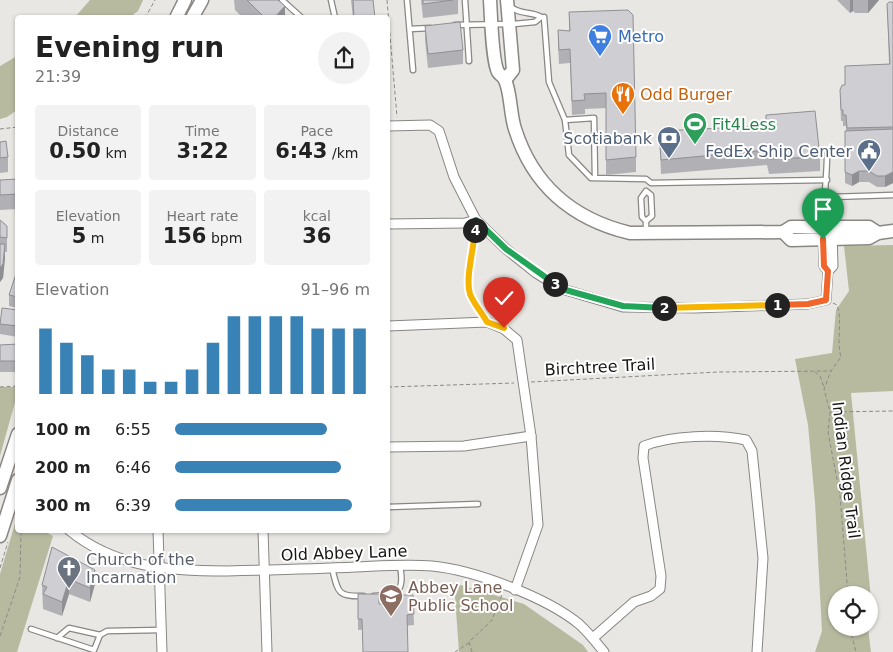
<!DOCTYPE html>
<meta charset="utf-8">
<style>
body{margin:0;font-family:"DejaVu Sans",sans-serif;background:#f2f2f2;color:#222;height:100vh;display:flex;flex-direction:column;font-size:19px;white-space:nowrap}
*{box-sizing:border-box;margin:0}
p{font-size:16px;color:#767676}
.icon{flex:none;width:28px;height:28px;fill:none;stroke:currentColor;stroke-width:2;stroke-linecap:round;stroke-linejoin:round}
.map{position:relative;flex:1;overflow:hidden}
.panel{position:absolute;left:15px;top:15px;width:375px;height:518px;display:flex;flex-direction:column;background:#fff;border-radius:5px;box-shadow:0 1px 4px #0004}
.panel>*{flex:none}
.fabs{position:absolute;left:828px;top:586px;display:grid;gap:10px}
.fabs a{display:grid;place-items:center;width:50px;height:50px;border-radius:50%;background:#fff;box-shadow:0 1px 4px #0004;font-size:25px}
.pin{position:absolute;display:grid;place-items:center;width:42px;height:42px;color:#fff;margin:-51px -21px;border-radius:50% 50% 50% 0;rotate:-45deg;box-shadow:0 0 5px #0007}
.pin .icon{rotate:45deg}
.km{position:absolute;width:25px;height:25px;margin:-12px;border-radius:50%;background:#222;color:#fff;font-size:14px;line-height:25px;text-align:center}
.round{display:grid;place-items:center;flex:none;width:52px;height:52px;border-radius:26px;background:#f2f2f2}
.head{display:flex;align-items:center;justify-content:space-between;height:85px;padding:0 20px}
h1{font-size:28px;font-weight:700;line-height:38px}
.figures{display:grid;grid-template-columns:repeat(3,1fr);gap:8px;height:85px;padding:5px 20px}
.figures div{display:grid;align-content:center;border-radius:5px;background:#f2f2f2;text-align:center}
.figures b{font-size:21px;font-weight:700}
.figures small{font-size:14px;font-weight:400}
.figures p{font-size:14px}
.chart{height:140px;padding:10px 20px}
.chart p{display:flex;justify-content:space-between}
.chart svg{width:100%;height:90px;margin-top:5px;stroke:#3982b6;stroke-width:6}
ul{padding:0 20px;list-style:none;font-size:16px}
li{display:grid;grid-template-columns:80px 60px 1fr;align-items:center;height:38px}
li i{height:12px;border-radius:6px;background:#3982b6}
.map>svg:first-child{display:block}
.green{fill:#b8baa0}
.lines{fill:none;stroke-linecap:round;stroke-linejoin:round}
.lane-casing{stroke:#898683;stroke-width:7}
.street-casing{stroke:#898683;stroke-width:11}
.secondary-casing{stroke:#898683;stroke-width:15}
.path{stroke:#8b8a87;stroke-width:1;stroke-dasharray:4 2.5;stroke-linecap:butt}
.lane{stroke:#fff;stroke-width:4.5}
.street{stroke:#fff;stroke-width:9}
.secondary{stroke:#fff;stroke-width:12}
.wall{fill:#b1b1b5}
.shaded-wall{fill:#909094}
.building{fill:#ceced3;stroke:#909094}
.split-1-casing{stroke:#fff;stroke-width:10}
.split-2-casing{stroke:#fff;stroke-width:10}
.split-3-casing{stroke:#fff;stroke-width:10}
.split-4-casing{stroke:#fff;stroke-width:10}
.split-5-casing{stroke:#fff;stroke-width:10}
.split-1{stroke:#f0652b;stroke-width:6}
.split-2{stroke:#f5b400;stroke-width:6}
.split-3{stroke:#22a559;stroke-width:6}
.split-4{stroke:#22a559;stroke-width:6}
.split-5{stroke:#f5b400;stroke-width:6}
.labels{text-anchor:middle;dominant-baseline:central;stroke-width:4;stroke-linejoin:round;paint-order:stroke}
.shop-label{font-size:16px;fill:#366cbe;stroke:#fff;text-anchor:start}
.food-label{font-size:16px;fill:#c56008;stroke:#fff;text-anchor:start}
.leisure-label{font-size:16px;fill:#27864d;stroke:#fff;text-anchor:start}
.service-label{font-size:16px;fill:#4e5e75;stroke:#fff;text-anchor:end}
.street-label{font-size:16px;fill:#171614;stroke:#fff}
.worship-label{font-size:16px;fill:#5b616d;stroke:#fff;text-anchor:start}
.education-label{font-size:16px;fill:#785e54;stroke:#fff;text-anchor:start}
</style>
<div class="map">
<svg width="893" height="652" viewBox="0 0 893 652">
<rect width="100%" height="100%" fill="#e9e7e3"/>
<g class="green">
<polygon points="90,0 143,0 138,11 130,17 75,17"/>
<polygon points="17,56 17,110 7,117 0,119 0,66"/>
<polygon points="893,245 893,391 851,393 872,609 869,619 869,595 836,595 836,628 868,628 871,652 815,652 822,631 815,502 808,425 795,359 832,353 836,310 849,291 844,246"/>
<polygon points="0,387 18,387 17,395 0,456"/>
<polygon points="17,517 18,530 42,530 53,536 17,652 0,652 0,574"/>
<polygon points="454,583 524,604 583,645 588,652 459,652"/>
</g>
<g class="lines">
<g class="lane-casing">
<g id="lane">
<polyline points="282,0 302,18"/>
<polyline points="331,0 335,18"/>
<polyline points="407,0 413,70"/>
<polyline points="465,0 469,61"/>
<polyline points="544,17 549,82 565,120"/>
<path d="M455 25 514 24 535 22 541 17C531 11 519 15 510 6"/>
<polyline points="410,29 430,28"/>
<polyline points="595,178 594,118 565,120 569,155 591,178 646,179 651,183 827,180"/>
<polyline points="831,196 832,225"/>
<polyline points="831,197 893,195"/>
<polyline points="646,221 652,216 651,195 646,191 641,198 642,217 646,221 646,231"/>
<path d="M823 226C823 202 827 180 827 155"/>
<polyline points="388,507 478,504"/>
<path d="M332 568C338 592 337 597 363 596"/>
<path d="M374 596C398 595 405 592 400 566"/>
<polyline points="31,629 94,650 100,635 107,631 161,630"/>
<polyline points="57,638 69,628 100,635"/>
</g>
</g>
<g class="street-casing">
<g id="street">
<polyline points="388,126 430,125 439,131 454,177 476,220 506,249 536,273 562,289 623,307 695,308 808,304 826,300 828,271 833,266 832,234"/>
<polyline points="388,224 465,223 476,220"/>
<polyline points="823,236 824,266 828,271"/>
<polyline points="388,326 487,322 504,329 517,340 531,436"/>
<polyline points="388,447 464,446 531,436 538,525 515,590"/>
<path d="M69 530C115 568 170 571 227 571 270 570 313 569 356 567 381 566 407 564 432 566 474 570 546 597 579 624 588 632 596 642 604 652"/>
<polyline points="158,530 162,652"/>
<polyline points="263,530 267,652"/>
<path d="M593 638 634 602 651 596 660 589 661 576 643 458 644 446C671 435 718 434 746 440L752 451 763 558 757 652"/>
</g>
</g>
<g class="secondary-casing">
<g id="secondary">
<path d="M490 0C491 14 492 61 498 72 500 75 504 77 505 80 511 93 510 114 515 129 533 186 572 219 630 233L783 232 791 227H869L878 233"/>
<polyline points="176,18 185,0"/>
<polyline points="192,18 202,0"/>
<polyline points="505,80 513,70 507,0"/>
<polyline points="783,232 791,240 869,238 878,233 893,231"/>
<polyline points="0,488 18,434"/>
<polyline points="0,536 18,480"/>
</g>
</g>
<g class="path">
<polyline points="387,0 397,117"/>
<polyline points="145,18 155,0"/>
<polyline points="0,129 18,127"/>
<polyline points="17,169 18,164"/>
<path d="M475 231C474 248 465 281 471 295 474 301 478 307 481 313"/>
<path d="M833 303 837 305C843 321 836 340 841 357L831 371 824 389 830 412 828 432 840 495 848 595"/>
<polyline points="815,372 820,376 824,387"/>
<polyline points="531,382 718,372 831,371"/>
<polyline points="0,387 18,386"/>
<polyline points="388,387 514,383"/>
<polyline points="830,412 893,411"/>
<polyline points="0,568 8,542"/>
<polyline points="850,628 856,652"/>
<polyline points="0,636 20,577 21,530"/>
<polyline points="455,652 469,643"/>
<polyline points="472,652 469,642 492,620 503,592"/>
</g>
<use href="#lane" class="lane"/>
<use href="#street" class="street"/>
<use href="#secondary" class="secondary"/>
</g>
<g class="wall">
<polygon points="234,0 278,0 285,18 243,18 235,10"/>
<polygon points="351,0 373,0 375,18 353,18"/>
<polygon points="421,0 458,0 458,14 423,18"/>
<polygon points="837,0 879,0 868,13 855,13 853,11 850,13"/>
<polygon points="893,2 893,183 885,187 877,187 869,182 859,182 852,186 845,183 845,131 846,131 846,126 843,126 843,121 841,121 840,90 845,85 845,66 889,64 887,4"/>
<polygon points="569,12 636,157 636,172 606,175 606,108 585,109 585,114 572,115 570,63 559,64 558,45 558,30 569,31"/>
<polygon points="425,26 463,50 463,64 428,68 425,40"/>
<polygon points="659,131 820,157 820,171 769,174 767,165 661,174"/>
<polygon points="0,142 8,157 8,172 0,173"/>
<polygon points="18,179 18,209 0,210 0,180"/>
<polygon points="0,220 7,226 7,252 5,252 3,278 0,282"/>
<polygon points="18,268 18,308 9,306 9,295"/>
<polygon points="18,310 18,337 0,334 0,320"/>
<polygon points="18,344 18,372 0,372 0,345"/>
<polygon points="52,547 95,584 90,602 69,594 62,616 43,609 42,585"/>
<polygon points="358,594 379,604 395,604 413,595 414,625 358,630"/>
</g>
<g class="shaded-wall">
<polygon points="850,0 853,0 853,11 850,13"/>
<polygon points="868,0 879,0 868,13"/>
<polygon points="285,6 285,18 274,18"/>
<polygon points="859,171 859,182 852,186 852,175"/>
<polygon points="893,172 893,183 885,187 885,176"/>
<polygon points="5,244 5,259 3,278 0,282 0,268"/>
<polygon points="95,570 95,584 90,602 90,588"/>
<polygon points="69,579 69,594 62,616 62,602"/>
</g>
<g class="building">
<polygon points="247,0 278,0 285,6 274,18 265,18"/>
<polygon points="353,0 373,0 375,18 354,18"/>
<polygon points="423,0 453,0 423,4"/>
<polygon points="889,2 893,2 893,127 847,128 846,115 843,115 843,110 841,110 840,90 842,85 845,85 845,66 890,64 887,4"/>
<polygon points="628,10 633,15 636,157 606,160 606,93 584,94 585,100 572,101 570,49 559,50 558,30 570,31 569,12"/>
<polygon points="460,22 463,50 428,54 425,26"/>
<polygon points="815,111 820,157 769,159 767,150 661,160 659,131 766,126 766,115"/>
<polygon points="893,129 893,172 885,176 877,176 869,171 859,171 852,175 845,172 845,131"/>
<polygon points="6,141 8,157 0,158 0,142"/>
<polygon points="18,179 18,194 0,195 0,180"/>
<polygon points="0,220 7,226 7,238 0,237"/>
<polygon points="0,244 5,244 3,264 0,268"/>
<polygon points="18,268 18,297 9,295"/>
<polygon points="2,308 18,310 18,326 0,324"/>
<polygon points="18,344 18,361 0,361 0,345"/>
<polygon points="52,547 95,570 90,588 69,579 62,602 43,594 47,587 42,585"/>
<polygon points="358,594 379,594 379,604 395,604 395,595 413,595 414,614 407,615 408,652 363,652 362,619 358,619"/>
</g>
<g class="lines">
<g class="split-1-casing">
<polyline id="split-1" points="777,305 808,304 826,300 828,271 824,266 823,239"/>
</g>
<g class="split-2-casing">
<polyline id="split-2" points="664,308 777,305"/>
</g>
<g class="split-3-casing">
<polyline id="split-3" points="555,284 562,289 623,306 664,308"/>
</g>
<g class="split-4-casing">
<polyline id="split-4" points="475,230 476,220 506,249 555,284"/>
</g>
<g class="split-5-casing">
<path id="split-5" d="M475 230C474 248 465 279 470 294 474 304 482 313 487 322L504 328"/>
</g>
<use href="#split-1" class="split-1"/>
<use href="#split-2" class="split-2"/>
<use href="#split-3" class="split-3"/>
<use href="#split-4" class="split-4"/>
<use href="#split-5" class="split-5"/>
</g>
<defs>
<g id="supermarket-pin" transform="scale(1.25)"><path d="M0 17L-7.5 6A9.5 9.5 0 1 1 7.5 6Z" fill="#3f7fe0" stroke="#fff"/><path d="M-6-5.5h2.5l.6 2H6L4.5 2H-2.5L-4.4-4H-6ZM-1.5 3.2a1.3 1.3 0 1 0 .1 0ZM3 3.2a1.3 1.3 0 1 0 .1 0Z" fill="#fff"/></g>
<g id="restaurant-pin" transform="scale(1.25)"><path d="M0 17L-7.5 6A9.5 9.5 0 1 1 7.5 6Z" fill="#e8710a" stroke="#fff"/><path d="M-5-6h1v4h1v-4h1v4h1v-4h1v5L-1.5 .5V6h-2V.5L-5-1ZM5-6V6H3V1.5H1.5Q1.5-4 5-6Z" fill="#fff"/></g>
<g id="stadium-pin" transform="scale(1.25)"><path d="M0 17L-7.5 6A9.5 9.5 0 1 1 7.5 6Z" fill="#2e9e5b" stroke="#fff"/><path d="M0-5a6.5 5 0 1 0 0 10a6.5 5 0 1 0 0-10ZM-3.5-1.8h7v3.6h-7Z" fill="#fff"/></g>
<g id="bank-pin" transform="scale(1.25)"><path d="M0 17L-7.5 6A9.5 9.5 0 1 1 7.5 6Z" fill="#5c6f8a" stroke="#fff"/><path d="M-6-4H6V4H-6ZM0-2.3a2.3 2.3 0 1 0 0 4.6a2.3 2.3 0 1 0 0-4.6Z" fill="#fff"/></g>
<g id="civic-pin" transform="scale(1.25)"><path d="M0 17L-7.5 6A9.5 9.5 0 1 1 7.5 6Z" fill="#5c6f8a" stroke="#fff"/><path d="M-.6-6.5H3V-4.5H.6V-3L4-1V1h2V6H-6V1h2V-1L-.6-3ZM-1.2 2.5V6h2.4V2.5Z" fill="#fff"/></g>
<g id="church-pin" transform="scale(1.25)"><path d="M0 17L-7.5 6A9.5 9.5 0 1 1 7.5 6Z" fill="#6b7280" stroke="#fff"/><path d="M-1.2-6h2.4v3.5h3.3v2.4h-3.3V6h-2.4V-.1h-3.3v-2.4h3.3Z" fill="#fff"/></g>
<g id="school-pin" transform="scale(1.25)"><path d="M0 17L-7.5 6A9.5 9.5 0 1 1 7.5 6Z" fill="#8d6e63" stroke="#fff"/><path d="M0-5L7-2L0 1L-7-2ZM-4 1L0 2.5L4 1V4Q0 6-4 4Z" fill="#fff"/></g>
</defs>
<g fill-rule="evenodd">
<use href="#supermarket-pin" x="600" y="36"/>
<use href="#restaurant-pin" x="623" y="94"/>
<use href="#stadium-pin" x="695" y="124"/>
<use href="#bank-pin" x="669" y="138"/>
<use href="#civic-pin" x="869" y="151"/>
<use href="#church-pin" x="69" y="568"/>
<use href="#school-pin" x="391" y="596"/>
</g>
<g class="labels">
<g class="shop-label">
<text x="618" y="36">Metro</text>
</g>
<g class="food-label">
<text x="640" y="94">Odd Burger</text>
</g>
<g class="leisure-label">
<text x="712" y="124">Fit4Less</text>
</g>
<g class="service-label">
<text x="652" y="138">Scotiabank</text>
<text x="852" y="151">FedEx Ship Center</text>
</g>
<g class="street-label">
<text transform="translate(600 367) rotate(-3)">Birchtree Trail</text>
<text transform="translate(846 470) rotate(83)">Indian Ridge Trail</text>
<text transform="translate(344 553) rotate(-2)">Old Abbey Lane</text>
</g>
<g class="worship-label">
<text x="86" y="559">Church of the<tspan x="86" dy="18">Incarnation</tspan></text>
</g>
<g class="education-label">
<text x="408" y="587">Abbey Lane<tspan x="408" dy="18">Public School</tspan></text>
</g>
</g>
</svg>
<div class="fabs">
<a><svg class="icon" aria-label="locate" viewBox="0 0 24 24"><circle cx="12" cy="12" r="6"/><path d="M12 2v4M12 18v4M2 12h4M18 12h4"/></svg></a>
</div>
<div class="pin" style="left:823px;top:239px;background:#1e9e55"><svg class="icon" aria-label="arrive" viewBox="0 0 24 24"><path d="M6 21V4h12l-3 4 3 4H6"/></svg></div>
<div class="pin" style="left:504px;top:328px;background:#d93025"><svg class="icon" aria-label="check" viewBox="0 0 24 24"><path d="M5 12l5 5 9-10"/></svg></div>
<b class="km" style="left:777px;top:305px">1</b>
<b class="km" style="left:664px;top:308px">2</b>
<b class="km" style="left:555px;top:284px">3</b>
<b class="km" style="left:475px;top:230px">4</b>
<section class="panel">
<div class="head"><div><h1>Evening run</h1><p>21:39</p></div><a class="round"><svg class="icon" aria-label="share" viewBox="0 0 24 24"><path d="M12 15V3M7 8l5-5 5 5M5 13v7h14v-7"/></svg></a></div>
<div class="figures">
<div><p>Distance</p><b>0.50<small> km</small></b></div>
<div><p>Time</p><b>3:22</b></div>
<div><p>Pace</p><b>6:43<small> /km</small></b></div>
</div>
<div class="figures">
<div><p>Elevation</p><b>5<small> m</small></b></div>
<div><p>Heart rate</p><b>156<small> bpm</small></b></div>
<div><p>kcal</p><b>36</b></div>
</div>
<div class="chart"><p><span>Elevation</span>91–96 m</p>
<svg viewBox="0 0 160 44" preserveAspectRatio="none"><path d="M5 44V12M15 44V19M25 44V25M35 44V32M45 44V32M55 44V38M65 44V38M75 44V32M85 44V19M95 44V6M105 44V6M115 44V6M125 44V6M135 44V12M145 44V12M155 44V12"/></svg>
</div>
<ul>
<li><b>100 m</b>6:55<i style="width:78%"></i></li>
<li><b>200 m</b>6:46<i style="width:85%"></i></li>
<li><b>300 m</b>6:39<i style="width:91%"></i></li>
</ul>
</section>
</div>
